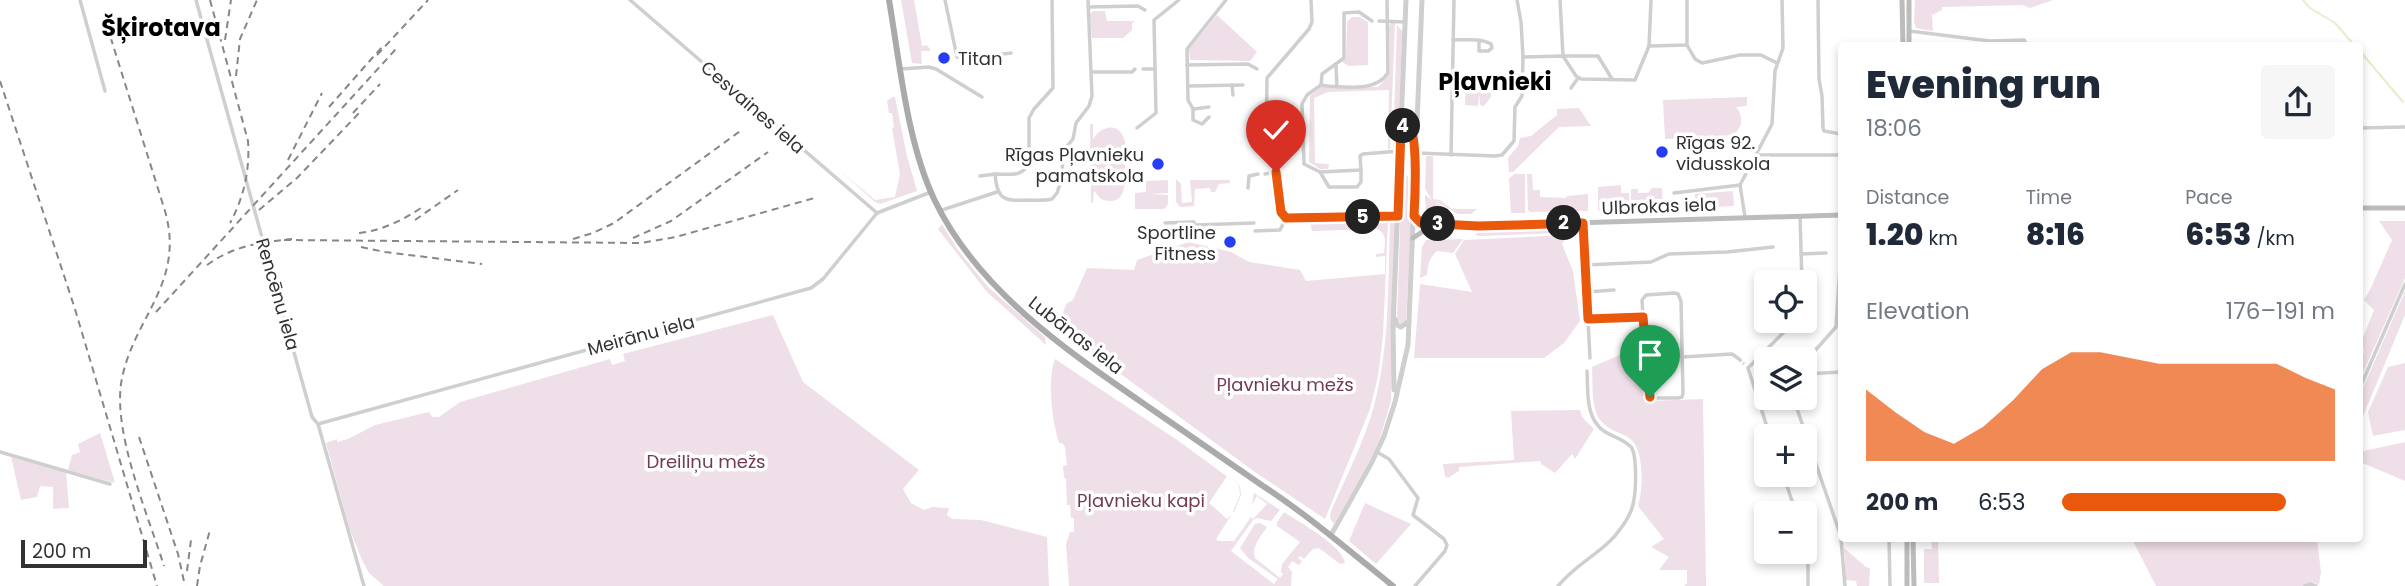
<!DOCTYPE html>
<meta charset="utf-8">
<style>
body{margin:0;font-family:Poppins,sans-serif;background:#f6f6f7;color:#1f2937;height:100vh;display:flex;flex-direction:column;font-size:26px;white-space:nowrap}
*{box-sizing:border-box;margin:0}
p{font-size:23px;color:#747a83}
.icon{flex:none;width:38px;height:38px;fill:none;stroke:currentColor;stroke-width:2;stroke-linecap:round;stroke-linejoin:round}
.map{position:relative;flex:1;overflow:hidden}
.sheet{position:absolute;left:1838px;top:42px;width:525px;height:500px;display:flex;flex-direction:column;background:#fff;border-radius:7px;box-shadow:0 4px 10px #0003}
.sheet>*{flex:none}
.tools{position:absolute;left:1754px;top:270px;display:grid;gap:14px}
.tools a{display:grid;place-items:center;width:63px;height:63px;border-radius:7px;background:#fff;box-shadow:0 4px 10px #0003;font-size:35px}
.scale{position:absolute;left:21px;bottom:18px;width:126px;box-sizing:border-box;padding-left:7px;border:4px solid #323232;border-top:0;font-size:19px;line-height:24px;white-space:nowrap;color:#323232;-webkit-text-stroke:5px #fff;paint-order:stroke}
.pin{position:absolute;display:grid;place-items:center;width:60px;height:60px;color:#fff;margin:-72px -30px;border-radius:50% 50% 50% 0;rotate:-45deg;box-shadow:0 0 7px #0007}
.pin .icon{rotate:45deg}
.km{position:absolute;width:35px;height:35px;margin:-18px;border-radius:50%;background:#222;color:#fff;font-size:19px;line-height:35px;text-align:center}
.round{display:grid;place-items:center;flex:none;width:74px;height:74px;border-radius:7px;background:#f6f6f7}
.summary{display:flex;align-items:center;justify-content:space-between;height:119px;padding:0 28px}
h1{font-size:38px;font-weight:800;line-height:52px}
.figures{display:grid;grid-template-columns:repeat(3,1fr);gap:10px;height:119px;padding:7px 28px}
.figures div{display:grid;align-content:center}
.figures b{font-size:30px;font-weight:800}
.figures small{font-size:19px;font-weight:400}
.figures p{font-size:19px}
.chart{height:196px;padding:14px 28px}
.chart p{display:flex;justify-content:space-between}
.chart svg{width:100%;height:126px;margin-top:7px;fill:#ea580c;opacity:.7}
ul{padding:0 28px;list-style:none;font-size:23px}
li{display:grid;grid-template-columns:112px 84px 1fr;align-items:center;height:52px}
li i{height:18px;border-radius:9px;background:#ea580c}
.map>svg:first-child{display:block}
.green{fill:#efdfe8}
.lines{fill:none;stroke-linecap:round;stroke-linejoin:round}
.stream{stroke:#e3f0ca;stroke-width:2}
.minor-tunnel{stroke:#d6d6d6;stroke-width:3.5;stroke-dasharray:3.5 2;stroke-linecap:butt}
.minor{stroke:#cfcfcf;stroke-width:3.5}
.tertiary{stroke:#cfcfcf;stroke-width:5}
.secondary{stroke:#bcbcbc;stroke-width:5}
.primary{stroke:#aaa;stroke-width:6}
.rail{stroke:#878787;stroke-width:2;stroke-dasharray:7 5;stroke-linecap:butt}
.route-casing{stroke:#fff;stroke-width:14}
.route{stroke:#ea580c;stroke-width:9}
.poi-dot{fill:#263cf7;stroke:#fff;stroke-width:2.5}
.labels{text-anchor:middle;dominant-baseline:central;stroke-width:7;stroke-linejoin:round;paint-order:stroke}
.poi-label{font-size:18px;fill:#323232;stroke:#fff;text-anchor:start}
.street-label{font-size:18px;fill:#323232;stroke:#fff}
.park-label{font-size:18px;fill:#733956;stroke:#fff}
.district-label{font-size:24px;font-weight:bold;fill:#000;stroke:#fff}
</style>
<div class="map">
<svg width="2405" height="586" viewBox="0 0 2405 586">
<rect width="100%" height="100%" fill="#fff"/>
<g class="green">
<polygon points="901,0 914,0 922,46 927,45 931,51 921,51 922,64 912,63"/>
<polygon points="1915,0 2053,0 2030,8 2023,5 1942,7 1942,10 1932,15 1933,31 1916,28 1914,22"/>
<polygon points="1093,11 1105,11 1107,21 1135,21 1132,23 1132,30 1123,38 1092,38 1090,14"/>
<polygon points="1217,15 1257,52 1250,61 1190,60 1189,49"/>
<polygon points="1352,17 1359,17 1368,22 1368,65 1349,66 1342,62 1346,58 1347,22"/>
<polygon points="1391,23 1395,23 1390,149 1388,150 1389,90 1328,92 1314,98 1315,163 1329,164 1328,169 1320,169 1309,162 1310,96 1321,87 1378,87 1390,74 1389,26"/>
<polygon points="1397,25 1402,31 1402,39 1398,141 1393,148"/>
<polygon points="1466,80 1479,80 1491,94 1491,97 1484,106 1480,105 1479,93 1478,106 1465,105"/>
<polygon points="892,97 895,97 907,156 917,191 880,204 875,202 838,169 875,200 895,197 900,174 892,128 894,127 892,113 889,113 887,101"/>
<path d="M1747 97V106L1736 107C1744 117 1743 127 1733 135L1665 139 1663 100Z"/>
<polygon points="1579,108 1591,126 1559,127 1513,172 1509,172 1508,158 1518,146 1520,138 1531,136 1557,115 1557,109"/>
<path d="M1090 124H1093V139C1099 128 1116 121 1123 136 1127 144 1125 155 1125 164 1125 180 1128 209 1101 199L1094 191 1093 203H1091Z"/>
<polygon points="1426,156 1433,156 1433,199 1440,200 1452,209 1477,209 1471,214 1458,214 1433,200 1454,215 1426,216 1425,195 1432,200 1425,189"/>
<polygon points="1402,168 1410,180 1413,180 1406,321 1400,324 1397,319"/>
<polygon points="1514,174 1525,174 1525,213 1511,213 1509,179"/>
<polygon points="1527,174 1532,174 1533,190 1540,190 1540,197 1566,198 1567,196 1588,194 1588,211 1530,212 1528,210"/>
<polygon points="1176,179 1181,184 1182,203 1192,202 1190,180 1230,180 1230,183 1219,184 1215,192 1211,192 1210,188 1195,189 1194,206 1180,207 1176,202"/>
<polygon points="1168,180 1168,193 1150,194 1168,195 1168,204 1164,209 1135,209 1135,193 1146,192 1146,181"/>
<polygon points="1621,185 1621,193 1629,193 1630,210 1598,211 1598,187"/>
<polygon points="1652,188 1662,188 1663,209 1631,209 1631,189 1638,189 1638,193 1648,193"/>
<polygon points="1733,191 1734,206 1695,208 1695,194"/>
<path d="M1390 219 1394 220 1395 225 1391 401 1380 438 1370 460 1334 524 1330 518 1331 511C1346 477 1364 442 1374 406 1390 345 1388 281 1390 219Z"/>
<path d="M1388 220 1383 336 1378 376 1370 409 1325 519 1255 472 1067 335 1060 319 1067 303 1073 300 1087 268 1134 270 1137 260 1189 242 1231 252 1249 262 1300 270 1306 281 1385 274V256L1376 257V254L1384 253C1385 244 1387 234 1378 229L1312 231 1310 222Z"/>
<polygon points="2379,221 2405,221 2405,278 2359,382 2359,363 2364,352 2362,340 2374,310 2364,300 2370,290 2392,240"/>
<polygon points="942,224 958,250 988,287 1045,337 1046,345 987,292 938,229"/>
<polygon points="1578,227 1582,232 1478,236 1475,234 1489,230"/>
<polygon points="1568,235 1562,244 1573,271 1580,321 1564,343 1544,358 1414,358 1420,284 1472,292 1455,254 1464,240"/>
<path d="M1463 239 1453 253 1437 251C1429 258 1428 264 1427 275L1420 278 1422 247 1426 240Z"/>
<polygon points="2405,291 2405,315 2359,426 2359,397"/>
<polygon points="773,315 803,382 919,470 903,489 911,503 924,510 932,507 949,508 947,515 952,519 981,520 1047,537 1049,586 384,586 369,573 362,560 350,530 326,443 337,439 337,442 348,439 375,425 429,412 432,417 439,417 460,402 610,359 612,365 625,361 623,354"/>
<path d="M1643 345 1647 401 1703 399 1706 586H1684L1687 583V570H1659L1669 557 1651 547 1664 539 1638 506C1643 490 1645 448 1629 438 1618 431 1606 430 1598 417 1591 403 1593 382 1592 367Z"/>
<path d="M1055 359 1180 442 1240 486 1241 495 1234 512 1233 511 1240 495 1239 486 1227 476 1209 503 1227 519 1232 514 1216 539 1218 541H1234L1249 520 1251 513 1250 517 1253 519 1267 504 1257 496 1252 505 1254 493 1280 510 1271 521 1257 518 1253 520 1231 551 1274 584 1278 579 1248 558 1240 548 1255 524 1260 523 1267 527C1261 536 1251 547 1255 558L1280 578 1283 574 1281 572 1282 564 1300 542 1277 526V522L1284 512C1300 523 1342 545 1345 563L1340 564 1319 548 1313 549 1304 559 1300 556 1298 558 1302 561 1299 565 1292 561 1288 567 1292 572 1291 586H1069L1066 544 1070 532H1074V518H1071L1070 505H1067L1066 478H1064L1063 466 1067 465 1065 447 1062 443H1059C1052 421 1047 380 1055 359Z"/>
<polygon points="2405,363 2405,430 2373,436 2368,412 2388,367"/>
<polygon points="1580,410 1582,417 1594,429 1575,459 1572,454 1555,473 1541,464 1541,461 1459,467 1459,471 1448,478 1445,476 1443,464 1514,460 1511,411"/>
<polygon points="100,433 102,439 115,483 68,470 72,455 80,452 78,444"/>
<polygon points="2405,442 2405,481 2360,462 2359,452"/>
<polygon points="11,457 66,472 69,508 53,509 53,487 40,486 37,497 21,500"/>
<polygon points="1365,503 1411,524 1376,564 1349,541"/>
<polygon points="1931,539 1938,539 1939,583 1924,583 1924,549 1932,549"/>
<polygon points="2132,539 2317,539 2321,572 2319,585 2312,582 2303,586 2156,586"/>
<polygon points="1844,548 1866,567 1870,568 1869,586 1857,586 1856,581 1846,580"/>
</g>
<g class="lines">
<g class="stream">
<polyline points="2303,0 2310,8 2335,23 2355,46"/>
<polyline points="2359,50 2403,102"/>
</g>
<polyline class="minor-tunnel" points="1739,359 1744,364"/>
<g class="minor">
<polyline points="80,0 105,91"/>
<polyline points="196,0 312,417 318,424 364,586"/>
<polyline points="630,0 877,213"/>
<polyline points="945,0 957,57 979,57 1011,53"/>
<path d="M1052 0 1053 88 1034 109 1029 118V161C1024 178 1010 174 995 174 997 201 1005 201 1029 200 1037 200 1044 201 1052 199L1057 193 1062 178 1063 151 1073 139 1076 123 1089 106 1092 96 1088 0"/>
<polyline points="1311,0 1312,22 1309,29 1267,78 1266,145 1278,177 1281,212 1286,218 1398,216"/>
<polyline points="1560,0 1563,56 1598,56 1612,79"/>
<polyline points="1818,0 1819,79 1822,96 1823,128 1824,131 1841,134"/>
<polyline points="1088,7 1138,6 1145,10"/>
<polyline points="1379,21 1405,22"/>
<polyline points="1909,31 1990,41 2024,40 2028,46"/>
<path d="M1453 40C1465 40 1481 38 1491 44L1492 48 1488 51H1479V41"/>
<polyline points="1687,45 1695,59 1702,63 1740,55 1761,55 1777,63"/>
<polyline points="1649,46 1687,45 1687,0"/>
<polyline points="1523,57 1563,56 1576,76 1581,79 1635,80 1649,46 1651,0"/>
<polyline points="1187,65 1248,64 1257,69"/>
<polyline points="1336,66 1337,87"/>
<polyline points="901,69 929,67 936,69 982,97"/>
<polyline points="1143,69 1155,69"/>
<polyline points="1092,72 1132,72 1135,69"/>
<polyline points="1232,85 1233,95"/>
<path d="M1321 85 1327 86C1347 87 1376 92 1388 73L1387 0"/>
<polyline points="1188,86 1243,85"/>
<polyline points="1571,88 1578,78"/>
<polyline points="1194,109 1209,107"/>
<polyline points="1209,117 1202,124 1193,120 1193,109 1188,100 1187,49 1226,0"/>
<polyline points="1137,128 1156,113 1154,20 1179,0"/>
<polyline points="2359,128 2405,127"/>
<polyline points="1417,153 1495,156 1502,155 1514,141 1515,107 1522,96 1523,57 1521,22 1517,0"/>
<polyline points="1451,155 1454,0"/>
<polyline points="1756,155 1841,155"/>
<polyline points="1361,170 1360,156 1363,154 1400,151"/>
<polyline points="1320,172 1329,187 1357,187 1361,182 1361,170 1320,172 1304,164 1302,104 1307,95 1321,85 1322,74 1344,58 1344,13 1359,12 1372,21"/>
<polyline points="1265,174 1276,172"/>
<polyline points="980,176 995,174"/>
<polyline points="1248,188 1249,176 1258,174"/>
<polyline points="1674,193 1740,185"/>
<polyline points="942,210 997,192"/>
<polyline points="1800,216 1802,282"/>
<polyline points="1745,217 1740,185 1772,124 1775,71 1783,48 1782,0"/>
<polyline points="1165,223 1194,222 1194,225 1254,223"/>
<polyline points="1583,223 1590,358"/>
<polyline points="1255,231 1280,230 1286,218"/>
<polyline points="1801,254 1826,253"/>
<polyline points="1586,265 1651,262 1669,254 1727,252 1773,247"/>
<polyline points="1587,292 1614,290"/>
<polygon points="1674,293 1678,294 1681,301 1683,393 1682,397 1678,398 1652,398 1648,394 1642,300 1646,295"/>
<polyline points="1588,319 1643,317"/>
<polyline points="1682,357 1732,354 1739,359"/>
<polyline points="1804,363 1836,327 1841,251"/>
<polyline points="1804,374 1841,372"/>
<polyline points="2359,390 2405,284"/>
<polyline points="1793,397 1841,537"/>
<polyline points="318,424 811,288 823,279 877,213 931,192"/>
<polyline points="1770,436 1748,368 1796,320"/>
<polyline points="0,452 110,484"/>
<polyline points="1377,452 1389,459 1418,498 1413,515 1444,539 1447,545 1445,551 1415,586"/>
<polyline points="1783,474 1796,513"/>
<polyline points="1804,538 1808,551 1808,586"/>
<polyline points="1841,539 1845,586"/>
<polyline points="1889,539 1890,586"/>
<path d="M1558 586C1577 562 1605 552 1621 528 1627 520 1633 510 1634 499 1636 489 1637 454 1631 447 1621 436 1604 436 1596 423 1586 409 1588 388 1587 371"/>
<polyline points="2305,586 2311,584 2316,586"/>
</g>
<g class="tertiary">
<polyline points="1401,128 1407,125 1412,128 1413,156"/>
<polyline points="1395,319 1397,325 1401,327 1409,321"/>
<polyline points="1394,390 1393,327 1406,0"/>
<polyline points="1331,535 1372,462 1384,436 1395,402 1408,345 1422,0"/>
</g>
<g class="secondary">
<polyline points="1902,0 1903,46"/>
<polyline points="1909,0 1909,46"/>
<polyline points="2359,208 2405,208"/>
<polyline points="1414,216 1418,221 1425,224 1478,226 1841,215"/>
<polyline points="1413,238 1425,230 1475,227"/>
<polyline points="1907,539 1907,586"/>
<polyline points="1913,539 1914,586"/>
</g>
<path class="primary" d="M889 0C900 64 907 143 935 201 979 292 1069 352 1150 408 1188 434 1225 460 1263 486 1309 516 1351 552 1393 586"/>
<g class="rail">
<path d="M210 0 248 141C250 170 244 197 230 223"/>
<path d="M107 26 165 211C186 285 131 319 121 384 114 436 148 515 164 566"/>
<polyline points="225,40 231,0"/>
<polyline points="377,55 428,0"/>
<polyline points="236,76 240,39 257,0"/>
<polyline points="0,81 75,309 157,586"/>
<polyline points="329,107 382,47"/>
<polyline points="353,113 380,84"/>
<polyline points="288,160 322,93"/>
<polyline points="259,210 297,178 362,110"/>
<polyline points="415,220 458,190"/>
<path d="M359 233C383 230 401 221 421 208"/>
<polyline points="633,238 671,221 768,152"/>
<polyline points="573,239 593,233 614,223 743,129"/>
<polyline points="284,240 641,243 676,237 818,197"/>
<polyline points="361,247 385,252 482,264"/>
<path d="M207 265C233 246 261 242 292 239"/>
<polyline points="156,312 396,49"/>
<polyline points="139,437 178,554 185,586"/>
<polyline points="187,571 191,540"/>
<polyline points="197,586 200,566 210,530"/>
</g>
</g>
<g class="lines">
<g class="route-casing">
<path id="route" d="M1276 172 1281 212 1286 218 1398 216 1401 128 1409 125C1418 135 1415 199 1414 216L1421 223 1478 226 1583 223 1588 319 1643 317 1650 397"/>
</g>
<use href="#route" class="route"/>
</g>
<g class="poi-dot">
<circle cx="944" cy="58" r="7"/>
<circle cx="1662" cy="152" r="7"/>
<circle cx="1158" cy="164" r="7"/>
<circle cx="1230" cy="242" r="7"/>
</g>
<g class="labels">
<g class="poi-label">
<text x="958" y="58">Titan</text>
<text x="1676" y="142">Rīgas 92.<tspan x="1676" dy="21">vidusskola</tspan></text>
<text x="1144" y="154" text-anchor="end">Rīgas Pļavnieku<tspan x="1144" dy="21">pamatskola</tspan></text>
<text x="1216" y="232" text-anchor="end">Sportline<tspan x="1216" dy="21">Fitness</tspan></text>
</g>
<g class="street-label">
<text transform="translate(753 107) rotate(41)">Cesvaines iela</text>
<text transform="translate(1659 206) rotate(-2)">Ulbrokas iela</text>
<text transform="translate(278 294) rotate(74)">Rencēnu iela</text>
<text transform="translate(641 335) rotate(-15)">Meirānu iela</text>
<text transform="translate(1076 335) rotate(38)">Lubānas iela</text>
</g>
<g class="park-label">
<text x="1285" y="384">Pļavnieku mežs</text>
<text x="706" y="461">Dreiliņu mežs</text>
<text x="1141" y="500">Pļavnieku kapi</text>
</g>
<g class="district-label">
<text x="161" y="27">Šķirotava</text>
<text x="1495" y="81">Pļavnieki</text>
</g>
</g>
</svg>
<div class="tools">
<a><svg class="icon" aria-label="locate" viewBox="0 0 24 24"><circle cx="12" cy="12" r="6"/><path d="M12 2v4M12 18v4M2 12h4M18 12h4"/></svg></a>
<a><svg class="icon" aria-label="layers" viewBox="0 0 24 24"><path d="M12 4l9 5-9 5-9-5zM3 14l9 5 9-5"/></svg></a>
<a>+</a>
<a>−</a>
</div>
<div class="scale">200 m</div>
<div class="pin" style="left:1650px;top:397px;background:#1e9e55"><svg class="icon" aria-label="arrive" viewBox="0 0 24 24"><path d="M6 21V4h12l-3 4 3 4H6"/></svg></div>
<div class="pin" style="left:1276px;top:172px;background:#d93025"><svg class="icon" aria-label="check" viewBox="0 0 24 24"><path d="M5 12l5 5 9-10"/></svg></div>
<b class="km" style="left:1564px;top:223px">2</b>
<b class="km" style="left:1438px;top:224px">3</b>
<b class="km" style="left:1403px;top:126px">4</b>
<b class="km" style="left:1363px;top:217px">5</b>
<section class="sheet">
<div class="summary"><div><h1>Evening run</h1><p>18:06</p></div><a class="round"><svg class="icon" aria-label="share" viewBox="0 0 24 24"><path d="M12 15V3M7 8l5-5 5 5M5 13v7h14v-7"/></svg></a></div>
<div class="figures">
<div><p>Distance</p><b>1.20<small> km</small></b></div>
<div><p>Time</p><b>8:16</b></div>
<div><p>Pace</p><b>6:53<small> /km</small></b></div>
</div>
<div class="chart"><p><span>Elevation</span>176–191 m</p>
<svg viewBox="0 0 160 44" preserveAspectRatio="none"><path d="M0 44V19L10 27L20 34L30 38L40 32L50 23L60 12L70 6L80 6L90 8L100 10L110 10L120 10L130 10L140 10L150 15L160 19V44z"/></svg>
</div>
<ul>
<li><b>200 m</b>6:53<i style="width:82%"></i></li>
</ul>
</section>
</div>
